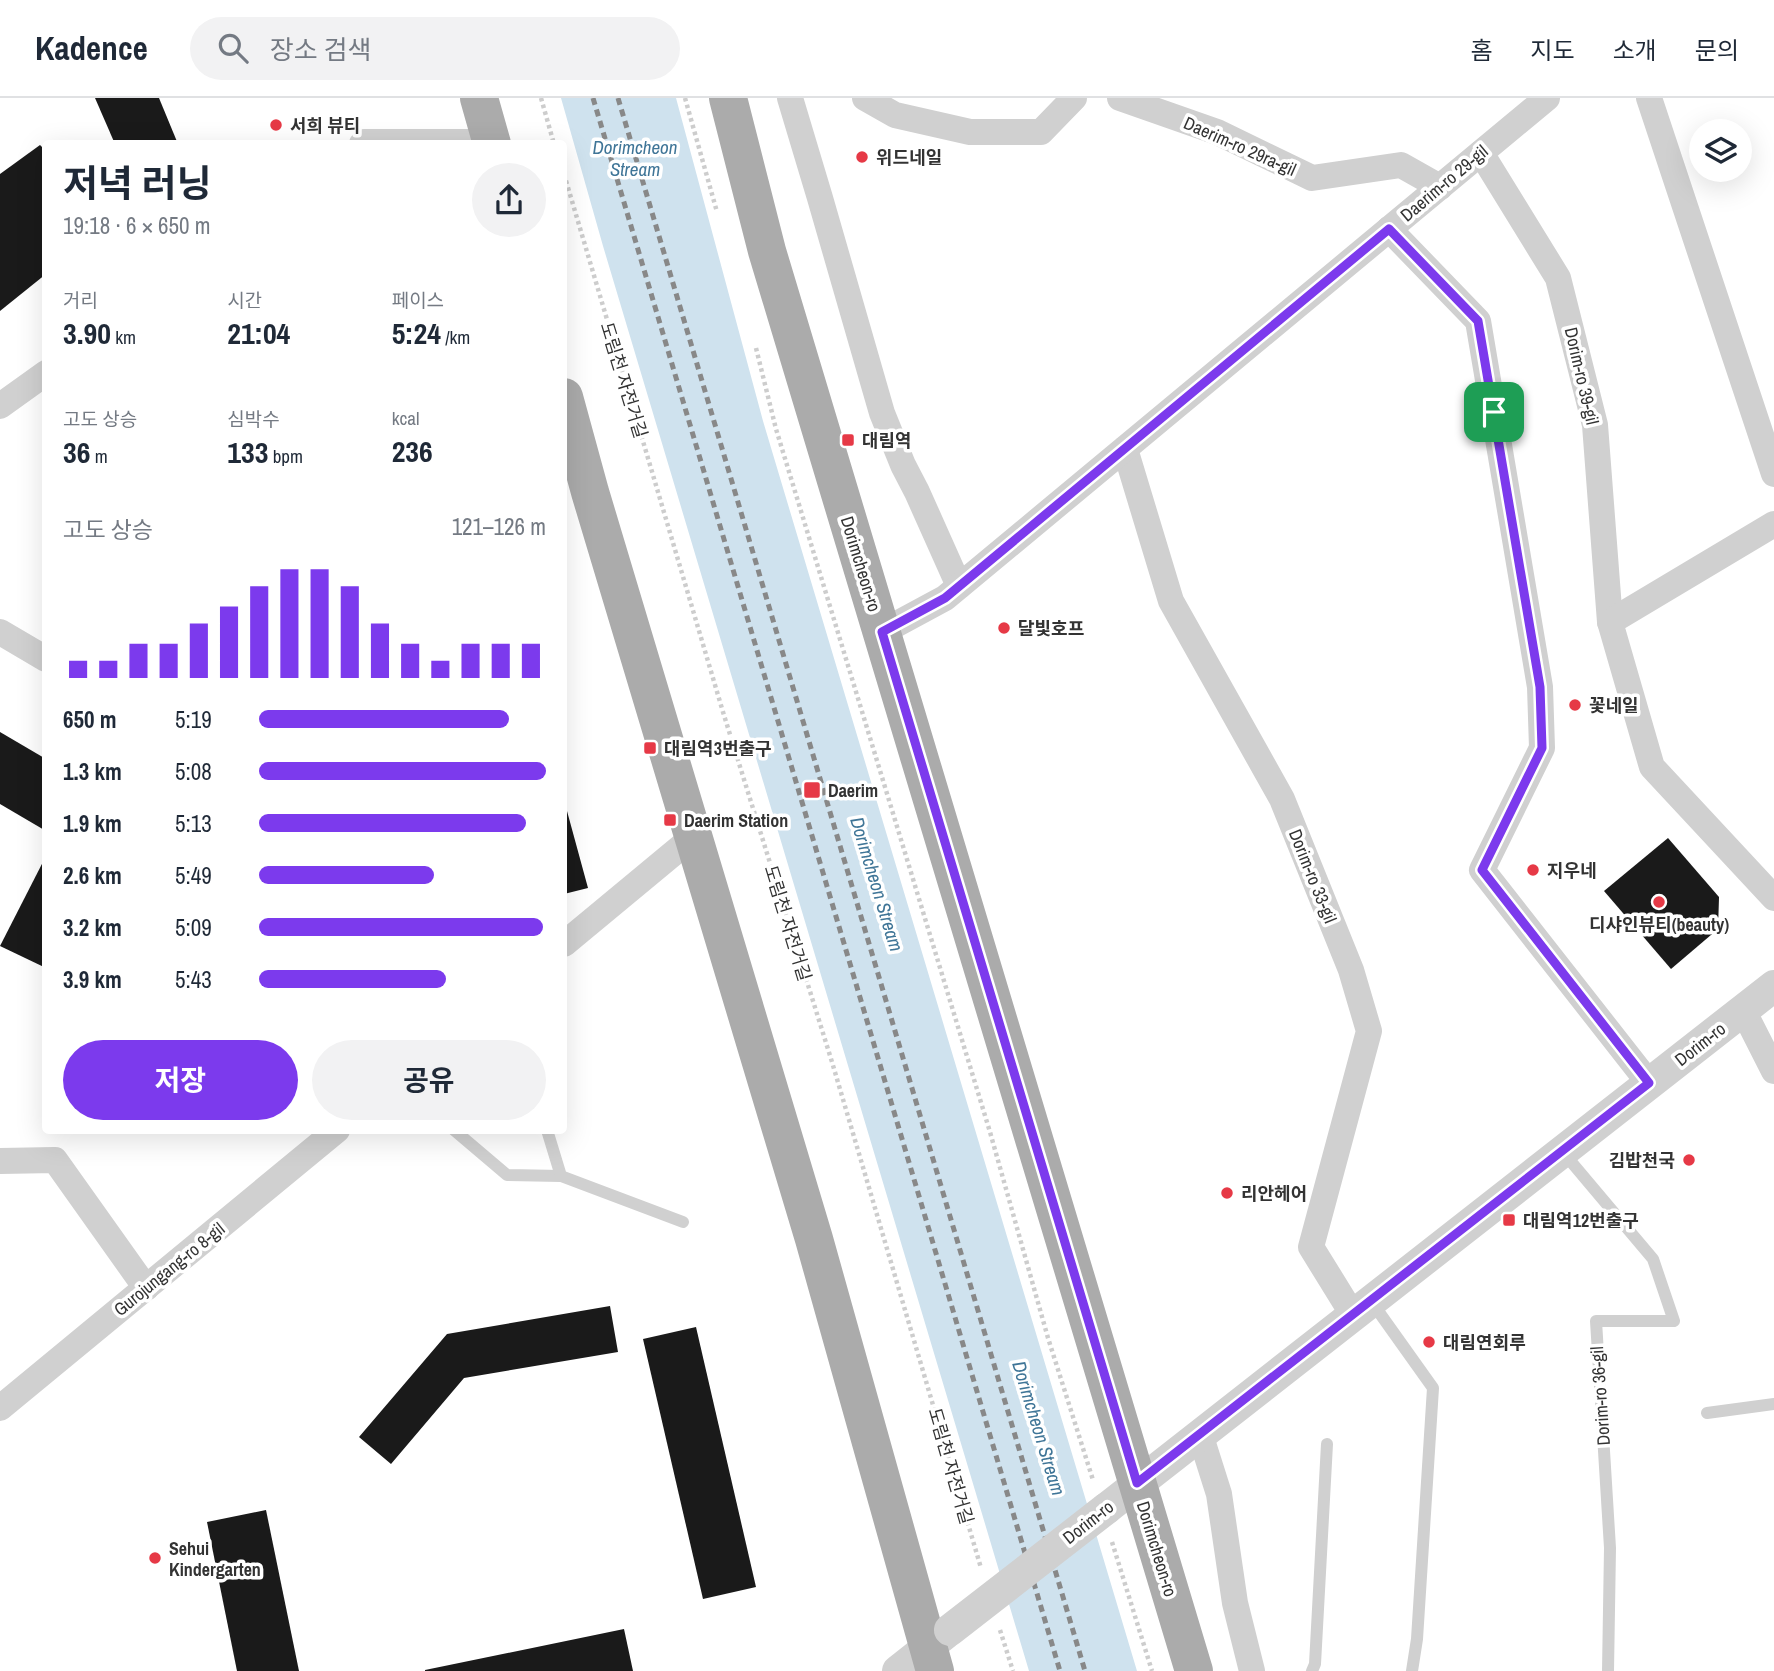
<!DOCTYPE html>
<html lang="ko">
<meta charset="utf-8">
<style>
body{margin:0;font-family:"Archivo Narrow","Noto Sans KR",sans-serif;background:#f2f2f3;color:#1f2937;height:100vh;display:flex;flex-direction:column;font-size:26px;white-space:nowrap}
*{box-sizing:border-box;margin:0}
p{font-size:23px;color:#747a83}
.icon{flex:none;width:38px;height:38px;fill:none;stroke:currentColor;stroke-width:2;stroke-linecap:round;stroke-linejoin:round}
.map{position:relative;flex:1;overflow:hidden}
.panel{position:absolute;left:42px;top:42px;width:525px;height:994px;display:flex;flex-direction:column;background:#fff;border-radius:7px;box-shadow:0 7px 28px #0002}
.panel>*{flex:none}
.fabs{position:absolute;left:1689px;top:21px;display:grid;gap:14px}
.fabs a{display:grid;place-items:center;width:63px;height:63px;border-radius:50%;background:#fff;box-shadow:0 7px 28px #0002;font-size:35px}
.pin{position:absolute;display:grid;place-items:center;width:60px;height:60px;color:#fff;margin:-30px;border-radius:14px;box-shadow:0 4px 10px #0006}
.round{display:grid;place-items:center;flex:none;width:74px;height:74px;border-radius:37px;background:#f2f2f3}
.overview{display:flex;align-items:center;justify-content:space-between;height:119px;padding:0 21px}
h1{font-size:38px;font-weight:700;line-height:52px}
.figures{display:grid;grid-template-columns:repeat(3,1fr);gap:10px;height:119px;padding:7px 21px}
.figures div{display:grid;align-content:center}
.figures b{font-size:30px;font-weight:700}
.figures small{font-size:19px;font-weight:400}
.figures p{font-size:19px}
.chart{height:196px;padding:14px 21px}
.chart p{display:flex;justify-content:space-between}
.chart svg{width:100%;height:126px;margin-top:7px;stroke:#7c3aed;stroke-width:6}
.button{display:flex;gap:14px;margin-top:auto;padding:14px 21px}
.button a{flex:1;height:80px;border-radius:42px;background:#7c3aed;color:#fff;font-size:28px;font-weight:700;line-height:80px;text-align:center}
.button a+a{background:#f2f2f3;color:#1f2937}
ul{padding:0 21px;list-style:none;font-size:23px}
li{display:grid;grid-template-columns:112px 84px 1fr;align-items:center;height:52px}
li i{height:18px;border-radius:9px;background:#7c3aed}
header{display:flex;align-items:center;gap:42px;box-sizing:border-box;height:98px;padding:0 35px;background:#fff;border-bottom:2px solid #e0e1e3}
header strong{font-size:33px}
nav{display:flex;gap:38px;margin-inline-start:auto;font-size:24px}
.search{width:490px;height:63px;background:#f2f2f3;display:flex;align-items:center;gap:18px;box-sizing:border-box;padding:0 24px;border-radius:38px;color:#747a83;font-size:26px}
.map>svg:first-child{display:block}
.water{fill:#cfe2ee}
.building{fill:#1a1a1a}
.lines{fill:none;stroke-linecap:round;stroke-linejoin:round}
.path{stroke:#cdcdcd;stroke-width:4.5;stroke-dasharray:3.5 3.5;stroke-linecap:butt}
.service{stroke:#d0d0d0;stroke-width:12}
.minor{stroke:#d0d0d0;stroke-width:26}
.tertiary{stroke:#d0d0d0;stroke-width:32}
.primary{stroke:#ababab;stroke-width:38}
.rail{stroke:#888;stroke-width:5;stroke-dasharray:7 5;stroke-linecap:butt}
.tertiary-bridge{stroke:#d0d0d0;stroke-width:32}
.route-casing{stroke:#fff;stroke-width:14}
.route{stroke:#7c3aed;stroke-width:9}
.poi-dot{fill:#e63946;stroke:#fff;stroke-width:2.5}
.labels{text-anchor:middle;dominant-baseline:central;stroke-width:7;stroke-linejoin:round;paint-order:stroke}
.poi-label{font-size:18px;font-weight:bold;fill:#333;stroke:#fff;text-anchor:start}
.street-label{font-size:18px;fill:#333;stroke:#fff}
.water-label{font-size:19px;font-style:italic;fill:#3f7597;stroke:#fff}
</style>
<header>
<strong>Kadence</strong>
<div class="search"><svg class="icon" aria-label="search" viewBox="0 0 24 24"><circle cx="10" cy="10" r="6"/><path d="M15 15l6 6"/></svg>장소 검색</div>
<nav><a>홈</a><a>지도</a><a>소개</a><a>문의</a></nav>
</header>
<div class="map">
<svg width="1774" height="1573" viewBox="0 0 1774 1573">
<rect width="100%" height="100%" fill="#fff"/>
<polygon class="water" points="561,0 676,0 763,323 1137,1573 1029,1573 603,148"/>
<g class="building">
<polygon points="95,0 159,0 178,46 115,46"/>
<polygon points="40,47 46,53 46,176 0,213 0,76"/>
<polygon points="0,634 46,661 46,733 0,706"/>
<polygon points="564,702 588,790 564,796"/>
<polygon points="1668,740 1719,799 1718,831 1671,871 1604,793"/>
<polygon points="46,758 46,870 0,848"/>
<polygon points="610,1208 618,1254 464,1280 391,1366 359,1339 447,1236"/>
<polygon points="696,1229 756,1489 703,1501 643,1241"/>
<polygon points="266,1412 299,1573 237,1573 207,1424"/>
<polygon points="624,1531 633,1573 425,1573 425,1572"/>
</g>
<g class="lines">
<g class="path">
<polyline points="541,0 554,46"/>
<polyline points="685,0 717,114"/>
<polyline points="564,76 723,614 832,964 981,1470"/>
<polyline points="756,250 776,331 990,1034 1048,1240 1093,1382"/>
<polyline points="1112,1444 1152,1573"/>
<polyline points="1000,1532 1013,1573"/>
</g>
<g class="service">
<polyline points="454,1032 507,1077 561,1078"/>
<polyline points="547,1032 561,1078 683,1124"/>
<polyline points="1562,1053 1653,1161 1674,1223 1596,1223 1610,1450 1608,1573"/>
<polyline points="1371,1203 1433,1290 1417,1541 1412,1573"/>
<polyline points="1707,1315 1774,1306"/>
<polyline points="1312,1573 1315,1566 1327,1346"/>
</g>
<g class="minor">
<polyline points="790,0 820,100 882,315 903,367 917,394 959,488"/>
<polyline points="865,0 895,17 970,34 1041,34 1074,0"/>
<polyline points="1120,0 1217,34 1312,80 1401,67 1440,89"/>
<polyline points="1649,0 1774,376"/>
<polyline points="362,46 364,44 491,44"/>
<polyline points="1481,55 1558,180 1595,327 1610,524"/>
<polyline points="1389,131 1478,223 1540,589 1542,650 1482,772 1649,985"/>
<polyline points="0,308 46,275"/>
<polyline points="1125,351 1171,503 1282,701 1351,872 1369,933 1311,1149 1353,1217"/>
<polyline points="1774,426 1610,524 1652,669 1774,800"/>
<polyline points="0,534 46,561"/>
<polyline points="882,534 945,500 1547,0"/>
<polyline points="564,846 693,739"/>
<polyline points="1743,912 1774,973"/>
<polyline points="0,1063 55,1062 146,1190"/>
<polyline points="0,1310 337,1032"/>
<polyline points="1200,1336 1219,1396 1235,1505 1252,1573"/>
</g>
<g class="tertiary">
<polyline points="1107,1410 1774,888"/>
<polyline points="898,1573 946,1535"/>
</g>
<g class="primary">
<polyline points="479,0 492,46"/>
<polyline points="728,0 767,153 1194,1573"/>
<polyline points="564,299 590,394 814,1141 935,1573"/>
</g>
<g class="rail">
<polyline points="593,0 1060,1573"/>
<polyline points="618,0 1085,1573"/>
</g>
<polyline class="tertiary-bridge" points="950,1532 1107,1410"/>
</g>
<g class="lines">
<g class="route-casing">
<polygon id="route" points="1389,131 1478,223 1540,589 1542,650 1482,772 1649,985 1137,1385 882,534 945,500"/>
</g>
<use href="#route" class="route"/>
</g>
<g class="poi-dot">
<circle cx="276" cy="27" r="7"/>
<circle cx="862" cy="59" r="7"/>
<rect x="841" y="335" width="14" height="14" rx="3.5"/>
<circle cx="1004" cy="530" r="7"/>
<circle cx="1575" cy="607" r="7"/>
<rect x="643" y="643" width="14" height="14" rx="3.5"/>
<rect x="803" y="683" width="18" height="18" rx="3.5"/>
<rect x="663" y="715" width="14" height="14" rx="3.5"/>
<circle cx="1533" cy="772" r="7"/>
<circle cx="1659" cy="804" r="7"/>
<circle cx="1689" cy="1062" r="7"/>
<circle cx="1227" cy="1095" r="7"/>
<rect x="1502" y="1115" width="14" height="14" rx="3.5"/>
<circle cx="1429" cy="1244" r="7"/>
<circle cx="155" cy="1460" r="7"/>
</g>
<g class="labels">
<g class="poi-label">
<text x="290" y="27">서희 뷰티</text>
<text x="876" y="59">위드네일</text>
<text x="862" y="342">대림역</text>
<text x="1018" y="530">달빛호프</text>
<text x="1589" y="607">꽃네일</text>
<text x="664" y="650">대림역3번출구</text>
<text x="828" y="692">Daerim</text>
<text x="684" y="722">Daerim Station</text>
<text x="1547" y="772">지우네</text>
<text x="1659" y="826" text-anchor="middle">디샤인뷰티(beauty)</text>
<text x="1675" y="1062" text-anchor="end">김밥천국</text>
<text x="1241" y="1095">리안헤어</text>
<text x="1523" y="1122">대림역12번출구</text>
<text x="1443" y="1244">대림연회루</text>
<text x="169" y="1450">Sehui<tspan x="169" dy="21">Kindergarten</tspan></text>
</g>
<g class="street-label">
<text transform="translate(1240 48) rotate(24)">Daerim-ro 29ra-gil</text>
<text transform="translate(1444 85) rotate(-40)">Daerim-ro 29-gil</text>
<text transform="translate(1582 278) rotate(77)">Dorim-ro 39-gil</text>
<text transform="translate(624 282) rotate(73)">도림천 자전거길</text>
<text transform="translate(861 466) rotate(73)">Dorimcheon-ro</text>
<text transform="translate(1313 778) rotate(68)">Dorim-ro 33-gil</text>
<text transform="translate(788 825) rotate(73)">도림천 자전거길</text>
<text transform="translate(1700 946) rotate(-38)">Dorim-ro</text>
<text transform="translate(169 1171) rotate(-39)">Gurojungang-ro 8-gil</text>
<text transform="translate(1600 1298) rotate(-94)">Dorim-ro 36-gil</text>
<text transform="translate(951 1368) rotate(74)">도림천 자전거길</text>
<text transform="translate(1088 1424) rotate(-38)">Dorim-ro</text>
<text transform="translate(1157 1451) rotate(73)">Dorimcheon-ro</text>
</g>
<g class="water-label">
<text x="635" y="49">Dorimcheon<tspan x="635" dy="22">Stream</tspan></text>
<text transform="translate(877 786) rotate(73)">Dorimcheon Stream</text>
<text transform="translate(1039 1330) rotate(73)">Dorimcheon Stream</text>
</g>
</g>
</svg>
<div class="fabs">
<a><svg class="icon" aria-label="layers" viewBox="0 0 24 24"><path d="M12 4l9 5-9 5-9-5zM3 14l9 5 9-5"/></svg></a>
</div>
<div class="pin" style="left:1494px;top:314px;background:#1e9e55"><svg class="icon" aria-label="arrive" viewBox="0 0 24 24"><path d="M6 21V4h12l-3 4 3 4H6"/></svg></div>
<section class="panel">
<div class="overview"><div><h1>저녁 러닝</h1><p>19:18 · 6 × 650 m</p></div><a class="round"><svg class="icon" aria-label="share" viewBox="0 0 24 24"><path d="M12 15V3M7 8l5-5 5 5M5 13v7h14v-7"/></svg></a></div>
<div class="figures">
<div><p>거리</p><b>3.90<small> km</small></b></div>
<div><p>시간</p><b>21:04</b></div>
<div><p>페이스</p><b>5:24<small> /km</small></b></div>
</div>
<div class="figures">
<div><p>고도 상승</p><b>36<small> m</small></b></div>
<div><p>심박수</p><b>133<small> bpm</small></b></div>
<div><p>kcal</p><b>236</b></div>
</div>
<div class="chart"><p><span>고도 상승</span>121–126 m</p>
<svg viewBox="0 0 160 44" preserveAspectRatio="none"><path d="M5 44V38M15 44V38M25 44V32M35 44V32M45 44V25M55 44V19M65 44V12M75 44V6M85 44V6M95 44V12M105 44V25M115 44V32M125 44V38M135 44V32M145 44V32M155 44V32"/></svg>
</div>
<ul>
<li><b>650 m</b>5:19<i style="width:87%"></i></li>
<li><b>1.3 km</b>5:08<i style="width:100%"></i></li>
<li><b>1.9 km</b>5:13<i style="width:93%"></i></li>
<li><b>2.6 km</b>5:49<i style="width:61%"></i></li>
<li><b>3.2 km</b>5:09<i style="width:99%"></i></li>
<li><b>3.9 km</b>5:43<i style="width:65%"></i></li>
</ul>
<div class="button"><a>저장</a><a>공유</a></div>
</section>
</div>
